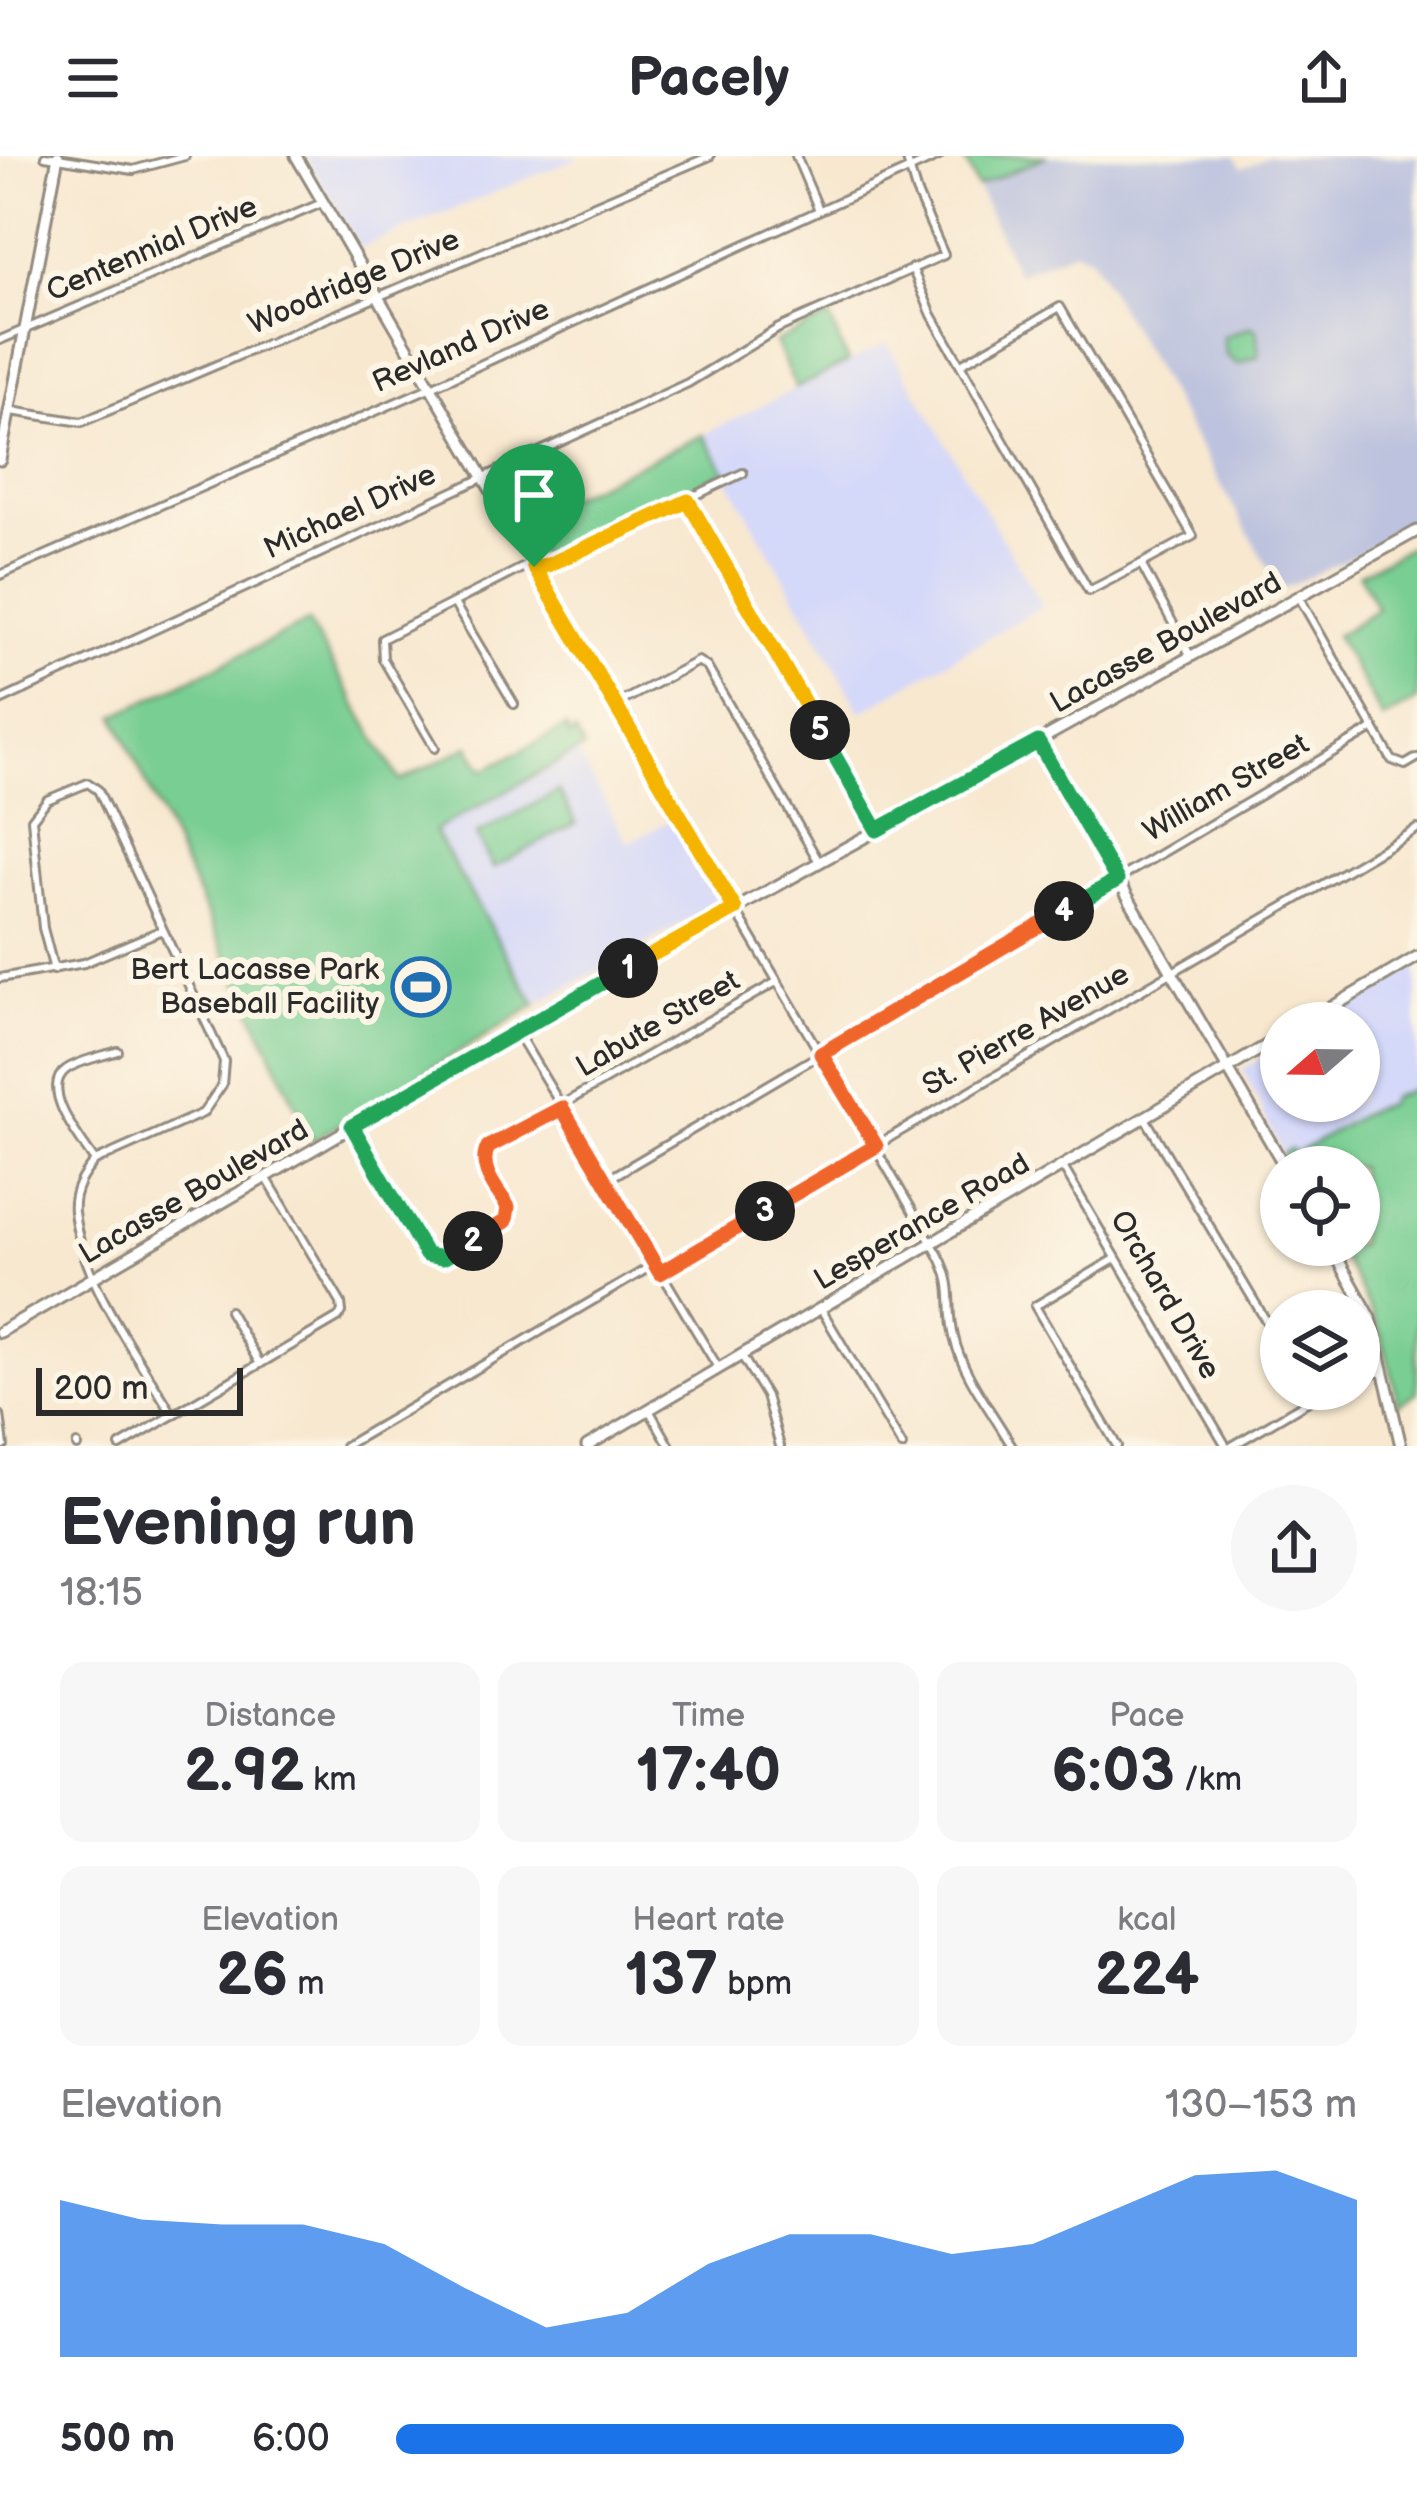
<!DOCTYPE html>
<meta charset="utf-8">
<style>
body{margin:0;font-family:"Balsamiq Sans",sans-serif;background:#f7f7f7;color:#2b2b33;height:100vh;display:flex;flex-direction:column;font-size:45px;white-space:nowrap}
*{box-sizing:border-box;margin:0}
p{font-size:39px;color:#7c7c81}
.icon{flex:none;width:66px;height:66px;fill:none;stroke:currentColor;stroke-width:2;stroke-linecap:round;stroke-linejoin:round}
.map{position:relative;height:1290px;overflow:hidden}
.drawer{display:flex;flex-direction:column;background:#fff;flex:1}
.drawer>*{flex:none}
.needle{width:78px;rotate:250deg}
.fabs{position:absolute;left:1260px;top:846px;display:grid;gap:24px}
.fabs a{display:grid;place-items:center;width:120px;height:120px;border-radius:50%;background:#fff;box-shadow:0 3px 9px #0004;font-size:60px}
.scale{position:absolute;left:36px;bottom:30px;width:207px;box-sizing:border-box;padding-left:12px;border:6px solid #2b2b2b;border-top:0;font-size:33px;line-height:42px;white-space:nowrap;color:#2b2b2b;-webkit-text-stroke:9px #fcf5e5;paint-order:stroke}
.pin{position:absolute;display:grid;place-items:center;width:102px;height:102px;color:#fff;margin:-123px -51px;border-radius:50% 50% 50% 0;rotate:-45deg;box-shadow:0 0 12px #0007}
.pin .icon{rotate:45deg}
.km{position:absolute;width:60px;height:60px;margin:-30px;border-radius:50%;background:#222;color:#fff;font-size:33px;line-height:60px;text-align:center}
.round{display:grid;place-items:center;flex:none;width:126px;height:126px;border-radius:63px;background:#f7f7f7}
.summary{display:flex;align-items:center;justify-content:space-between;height:204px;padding:0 60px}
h1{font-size:66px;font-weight:800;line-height:90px}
.figures{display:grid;grid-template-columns:repeat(3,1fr);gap:18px;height:204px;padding:12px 60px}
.figures div{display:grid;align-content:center;border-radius:24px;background:#f7f7f7;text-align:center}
.figures b{font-size:60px;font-weight:800}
.figures small{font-size:33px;font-weight:400}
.figures p{font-size:33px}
.chart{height:336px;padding:24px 60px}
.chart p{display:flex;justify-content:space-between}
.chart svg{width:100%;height:216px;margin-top:12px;fill:#1a73e8;opacity:.7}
ul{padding:0 60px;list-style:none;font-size:39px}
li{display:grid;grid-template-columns:192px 144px 1fr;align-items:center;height:90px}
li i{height:30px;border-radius:15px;background:#1a73e8}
header{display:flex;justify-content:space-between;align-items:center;height:156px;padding:0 60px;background:#fff;font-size:54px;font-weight:800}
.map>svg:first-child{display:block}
.built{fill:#d4d8f9}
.industrial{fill:#bdc3de}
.green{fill:#78ce93;stroke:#527c5f;stroke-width:3}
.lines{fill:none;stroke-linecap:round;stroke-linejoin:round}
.street-casing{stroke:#928a7e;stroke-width:12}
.secondary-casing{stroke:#928a7e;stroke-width:15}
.street{stroke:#fff;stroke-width:6}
.secondary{stroke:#fff;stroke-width:9}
.split-1-casing{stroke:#fff;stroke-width:24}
.split-2-casing{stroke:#fff;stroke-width:24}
.split-3-casing{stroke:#fff;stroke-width:24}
.split-4-casing{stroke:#fff;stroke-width:24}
.split-5-casing{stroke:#fff;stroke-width:24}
.split-6-casing{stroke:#fff;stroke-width:24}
.split-1{stroke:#f5b400;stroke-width:15}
.split-2{stroke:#22a559;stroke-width:15}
.split-3{stroke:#f0652b;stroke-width:15}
.split-4{stroke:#f0652b;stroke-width:15}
.split-5{stroke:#22a559;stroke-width:15}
.split-6{stroke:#f5b400;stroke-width:15}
.labels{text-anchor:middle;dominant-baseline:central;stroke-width:12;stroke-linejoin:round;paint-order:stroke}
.street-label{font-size:30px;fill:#2b2b2b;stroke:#fcf5e5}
.poi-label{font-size:30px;fill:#2b2b2b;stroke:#fcf5e5;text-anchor:end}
</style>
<header><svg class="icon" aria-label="menu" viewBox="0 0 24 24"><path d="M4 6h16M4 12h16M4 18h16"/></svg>Pacely<svg class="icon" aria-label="share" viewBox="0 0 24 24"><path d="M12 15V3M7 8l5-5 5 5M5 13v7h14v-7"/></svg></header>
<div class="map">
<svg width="1417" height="1290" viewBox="0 0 1417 1290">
<rect width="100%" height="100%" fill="#fcf5e5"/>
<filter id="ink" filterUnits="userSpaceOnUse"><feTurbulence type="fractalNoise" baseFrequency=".00833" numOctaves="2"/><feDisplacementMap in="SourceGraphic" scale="24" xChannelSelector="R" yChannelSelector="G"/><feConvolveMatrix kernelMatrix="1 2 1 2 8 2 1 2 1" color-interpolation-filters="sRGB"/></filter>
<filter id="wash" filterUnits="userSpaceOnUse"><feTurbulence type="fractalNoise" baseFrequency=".004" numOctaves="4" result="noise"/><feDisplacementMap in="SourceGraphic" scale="48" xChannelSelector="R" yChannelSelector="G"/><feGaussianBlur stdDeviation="2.7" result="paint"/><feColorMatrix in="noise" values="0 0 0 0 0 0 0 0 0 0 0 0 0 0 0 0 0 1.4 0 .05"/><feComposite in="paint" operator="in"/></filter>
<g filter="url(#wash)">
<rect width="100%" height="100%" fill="#f8e8d0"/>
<g class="built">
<polygon points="306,0 582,0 360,92"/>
<polygon points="887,187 1042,450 861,556 703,279"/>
<polygon points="577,596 628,687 673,663 722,745 536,849 433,675"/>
<polygon points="1417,810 1417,931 1391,942 1388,948 1371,953 1295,999 1282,998 1243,913 1281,890 1281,945 1359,945 1359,867 1319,867"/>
</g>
<polygon class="industrial" points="1047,0 1234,0 1242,12 1268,0 1417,0 1417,363 1353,400 1281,434 1091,102 1075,94 1017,118 977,31"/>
<g class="green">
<polygon points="963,0 1047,0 977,31"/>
<polygon points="829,161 848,206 796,232 775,186"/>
<polygon points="1252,171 1257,175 1259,200 1238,208 1226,199 1223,181"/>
<polygon points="703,279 726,316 542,403 519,364"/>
<polygon points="1417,387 1417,544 1383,563 1336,480 1377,453 1359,418"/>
<polygon points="308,466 400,625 469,590 484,614 566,571 570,581 575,576 584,592 434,675 536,849 312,985 115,560"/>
<polygon points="559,635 576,667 493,712 476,679"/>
<path d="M1417 931V1237L1398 1248C1385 1180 1370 1147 1334 1089H1359V1011H1289L1282 998 1290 993 1296 998 1371 953 1388 948 1391 942Z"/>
</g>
</g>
<g filter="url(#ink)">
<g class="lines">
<g class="street-casing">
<g id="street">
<polyline points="45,0 133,14 185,0"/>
<polyline points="796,0 819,54"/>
<polyline points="912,112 932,159 1089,435 1141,408 1190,499"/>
<polyline points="0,184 322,47"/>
<polyline points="961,208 1060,151 1193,380 1141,408"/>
<polyline points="11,255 82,266 710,0"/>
<polyline points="688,345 877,673"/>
<polyline points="0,419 438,228 939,0"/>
<polyline points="1299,441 1392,604 1405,609 1417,602"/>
<polyline points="455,449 514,548"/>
<polyline points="0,545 688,227 779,172 944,99 916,35 906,0"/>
<polyline points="615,549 698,505 707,511 819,706"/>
<polyline points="435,592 383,503 382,483 522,412 548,409 743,317"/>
<path d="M736 755 938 1098C957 1133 946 1148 954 1181 962 1218 993 1257 1012 1290"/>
<path d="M54 814 43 772 32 663 47 644 88 627 98 634 224 905 222 929 203 957 95 1005C82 1019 72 1036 74 1056 83 1128 136 1198 173 1259"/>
<polyline points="0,822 84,807 162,774"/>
<polyline points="517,876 719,1213"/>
<polyline points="1145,962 1281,1190"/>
<path d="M352 970 426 1099 443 1102 506 1065C510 1037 474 1018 488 991L778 825"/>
<path d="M95 1005C81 984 35 929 70 911 85 903 103 900 118 895"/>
<polyline points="1063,1011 1226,1290"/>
<polyline points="605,1025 1374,572"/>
<polyline points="1115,1103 1035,1150 1117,1290"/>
<polyline points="660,1116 1417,673"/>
<polyline points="821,1153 902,1290"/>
<polyline points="229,1155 260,1208"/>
<polyline points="742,1200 766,1240 780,1290"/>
<polyline points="1359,1222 1383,1215"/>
<polyline points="1307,1233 1313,1243"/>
<polyline points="649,1254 670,1290"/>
<polyline points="0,1259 4,1290"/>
<polyline points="77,1289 77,1290"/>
<polyline points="120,1290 338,1162 342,1156 341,1147 266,1021"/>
<polyline points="345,1290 655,1108"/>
<polyline points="1232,1290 1329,1233"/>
</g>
</g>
<g class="secondary-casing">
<g id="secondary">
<polyline points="296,0 735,753"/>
<polyline points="0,304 58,0"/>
<polyline points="1038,586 1285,1011"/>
<polyline points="1305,867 1417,801"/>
<polyline points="1330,1089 1371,1162 1401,1290"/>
<polyline points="0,1176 544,859 1417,375"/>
<polyline points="587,1290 1281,881"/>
</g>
</g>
<use href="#street" class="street"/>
<use href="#secondary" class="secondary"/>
</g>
</g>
<g class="lines" filter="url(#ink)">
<g class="split-1-casing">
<polyline id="split-1" points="534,411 735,753 628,812"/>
</g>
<g class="split-2-casing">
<polyline id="split-2" points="473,1085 443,1102 426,1099 352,970 628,812"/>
</g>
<g class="split-3-casing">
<path id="split-3" d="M473 1085 506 1065 508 1051C497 1033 477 1012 488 991L562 952 660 1117 765 1055"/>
</g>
<g class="split-4-casing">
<polyline id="split-4" points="765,1055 876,990 821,898 1064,755"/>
</g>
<g class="split-5-casing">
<polyline id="split-5" points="820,574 877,674 1038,586 1117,724 1064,755"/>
</g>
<g class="split-6-casing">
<polyline id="split-6" points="534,411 548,409 688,345 820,574"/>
</g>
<use href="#split-1" class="split-1"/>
<use href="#split-2" class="split-2"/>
<use href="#split-3" class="split-3"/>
<use href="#split-4" class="split-4"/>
<use href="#split-5" class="split-5"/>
<use href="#split-6" class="split-6"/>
</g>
<defs>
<g id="stadium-ring" transform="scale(3)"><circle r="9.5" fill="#fcf5e5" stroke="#1f6fb2" stroke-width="1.5"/><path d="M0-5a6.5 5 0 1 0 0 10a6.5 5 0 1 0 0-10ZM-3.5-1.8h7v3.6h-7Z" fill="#1f6fb2"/></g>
</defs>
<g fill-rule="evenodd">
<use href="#stadium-ring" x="421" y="831"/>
</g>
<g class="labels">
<g class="street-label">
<text transform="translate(152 93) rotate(-23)">Centennial Drive</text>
<text transform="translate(354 126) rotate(-23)">Woodridge Drive</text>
<text transform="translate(461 190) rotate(-24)">Revland Drive</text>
<text transform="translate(350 356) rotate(-25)">Michael Drive</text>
<text transform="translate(1166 487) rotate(-29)">Lacasse Boulevard</text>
<text transform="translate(1226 632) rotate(-30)">William Street</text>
<text transform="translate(658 868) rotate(-30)">Labute Street</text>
<text transform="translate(1026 874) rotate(-30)">St. Pierre Avenue</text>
<text transform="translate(194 1036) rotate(-30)">Lacasse Boulevard</text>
<text transform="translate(922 1066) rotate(-30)">Lesperance Road</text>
<text transform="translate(1165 1139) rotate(60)">Orchard Drive</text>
</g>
<g class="poi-label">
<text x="379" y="814">Bert Lacasse Park<tspan x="379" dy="34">Baseball Facility</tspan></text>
</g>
</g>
</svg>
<div class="fabs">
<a><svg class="needle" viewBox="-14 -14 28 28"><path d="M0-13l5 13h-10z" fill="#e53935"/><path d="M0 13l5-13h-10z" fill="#7c7c81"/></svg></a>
<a><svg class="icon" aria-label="locate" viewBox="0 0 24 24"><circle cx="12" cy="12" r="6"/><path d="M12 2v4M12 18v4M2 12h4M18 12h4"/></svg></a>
<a><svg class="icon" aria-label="layers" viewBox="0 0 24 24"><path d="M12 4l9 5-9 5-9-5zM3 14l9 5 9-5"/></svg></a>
</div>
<div class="scale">200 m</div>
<div class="pin" style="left:534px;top:411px;background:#1e9e55"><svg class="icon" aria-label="arrive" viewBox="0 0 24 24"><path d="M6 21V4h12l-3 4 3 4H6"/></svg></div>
<b class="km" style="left:628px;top:812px">1</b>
<b class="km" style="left:473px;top:1085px">2</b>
<b class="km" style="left:765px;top:1055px">3</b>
<b class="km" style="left:1064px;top:755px">4</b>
<b class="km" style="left:820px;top:574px">5</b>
</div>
<section class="drawer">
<div class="summary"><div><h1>Evening run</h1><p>18:15</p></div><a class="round"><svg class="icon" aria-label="share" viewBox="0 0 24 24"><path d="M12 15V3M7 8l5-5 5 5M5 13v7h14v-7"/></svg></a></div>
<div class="figures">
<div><p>Distance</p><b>2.92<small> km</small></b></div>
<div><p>Time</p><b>17:40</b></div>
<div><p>Pace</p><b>6:03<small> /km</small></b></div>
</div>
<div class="figures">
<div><p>Elevation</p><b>26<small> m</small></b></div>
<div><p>Heart rate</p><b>137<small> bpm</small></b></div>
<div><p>kcal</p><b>224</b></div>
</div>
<div class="chart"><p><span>Elevation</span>130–153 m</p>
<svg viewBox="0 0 160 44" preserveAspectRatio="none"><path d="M0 44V12L10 16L20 17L30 17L40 21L50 30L60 38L70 35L80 25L90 19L100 19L110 23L120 21L130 14L140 7L150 6L160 12V44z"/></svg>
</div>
<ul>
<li><b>500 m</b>6:00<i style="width:82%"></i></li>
</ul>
</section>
